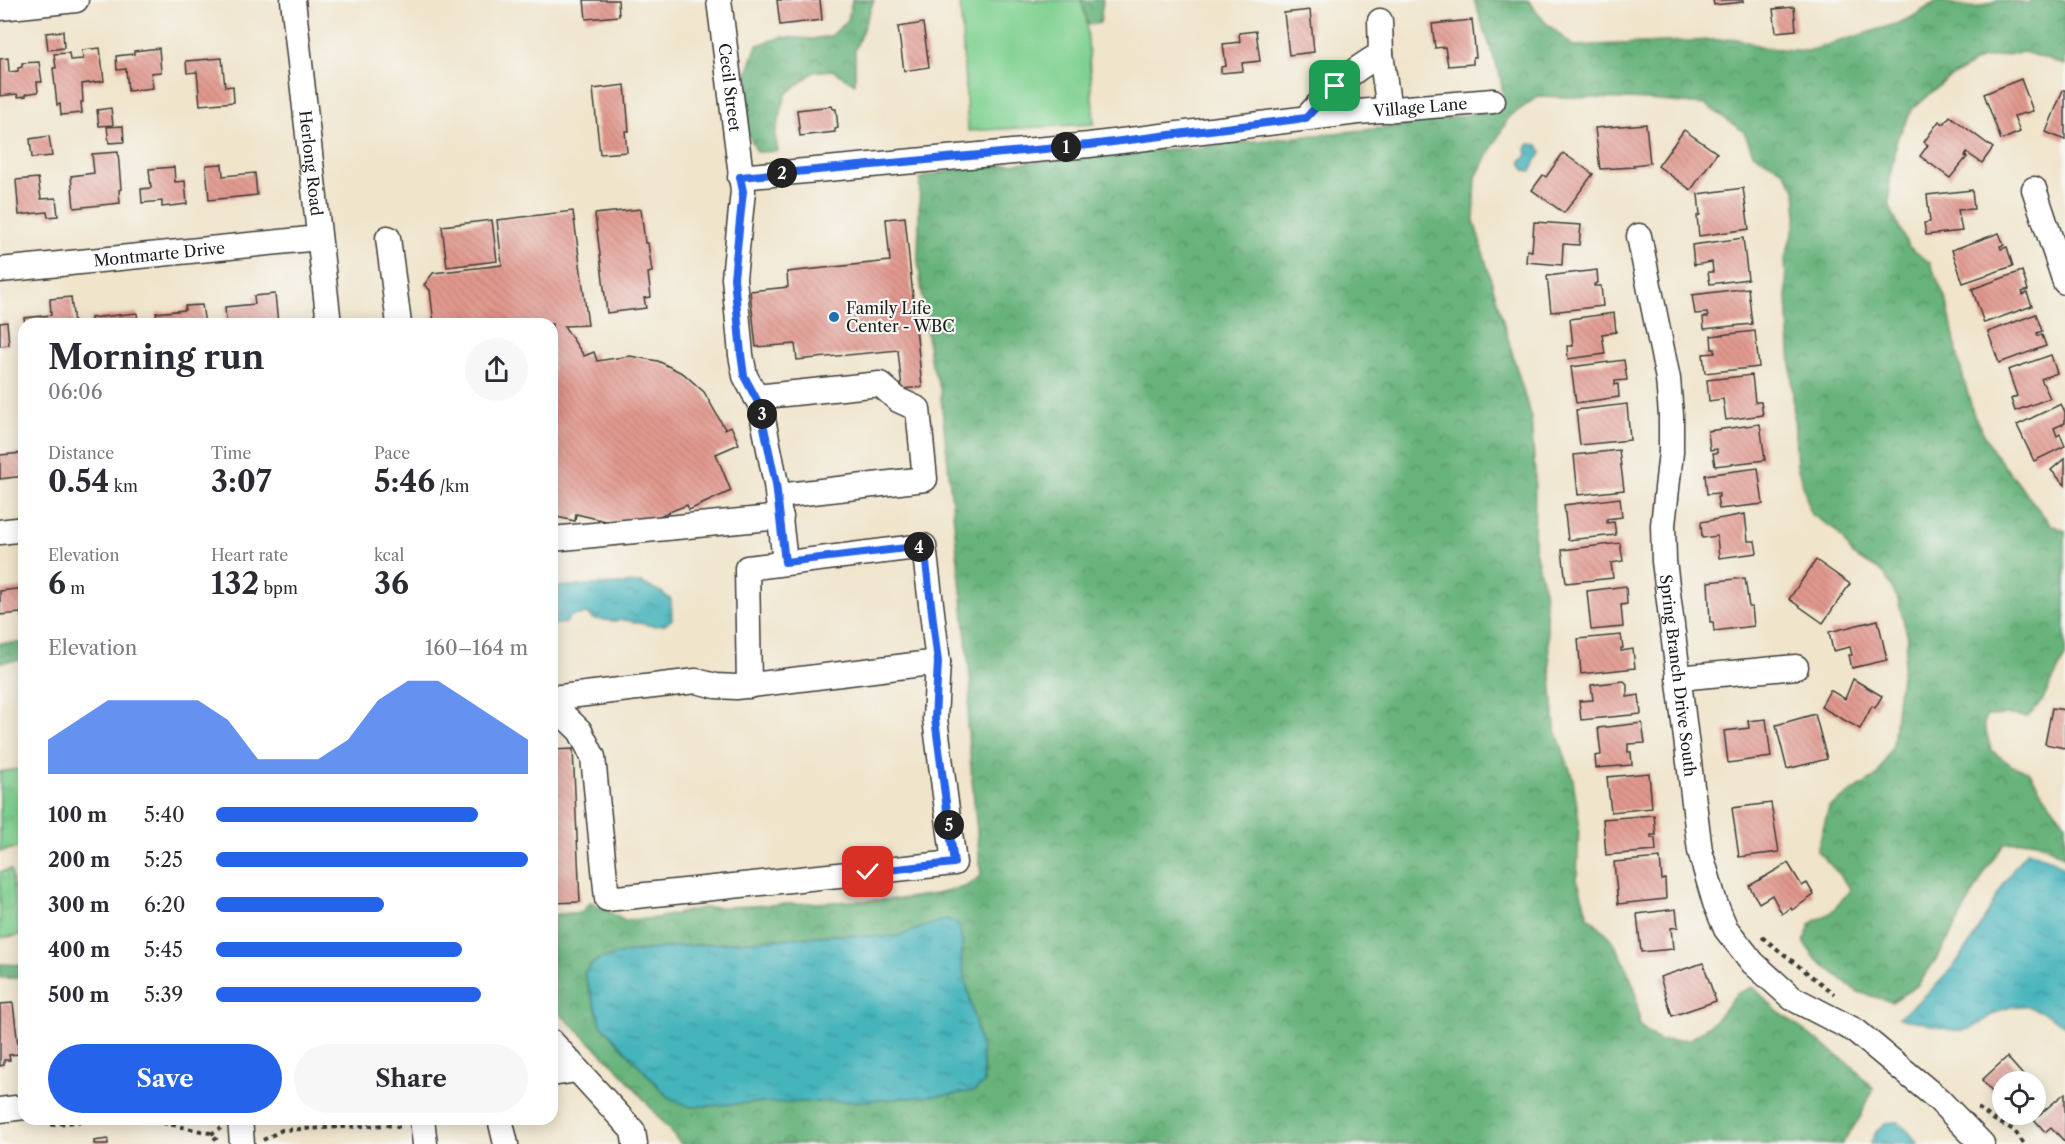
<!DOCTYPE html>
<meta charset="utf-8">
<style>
body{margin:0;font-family:"Libre Caslon Text",serif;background:#f7f7f7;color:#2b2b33;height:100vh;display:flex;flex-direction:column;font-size:22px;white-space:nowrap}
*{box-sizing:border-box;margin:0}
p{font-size:20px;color:#7c7c81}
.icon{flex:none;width:33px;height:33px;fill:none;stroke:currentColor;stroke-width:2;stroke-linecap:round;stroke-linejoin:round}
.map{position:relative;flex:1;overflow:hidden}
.sheet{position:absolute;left:18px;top:318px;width:540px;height:807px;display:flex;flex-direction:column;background:#fff;border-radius:18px;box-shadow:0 3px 15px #0003}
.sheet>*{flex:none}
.fabs{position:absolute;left:1992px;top:1071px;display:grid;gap:12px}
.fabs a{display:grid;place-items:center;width:54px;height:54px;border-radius:50%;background:#fff;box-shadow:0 3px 15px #0003;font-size:30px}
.pin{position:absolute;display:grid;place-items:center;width:51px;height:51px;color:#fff;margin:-26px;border-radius:12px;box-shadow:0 3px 9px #0006}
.km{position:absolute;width:30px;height:30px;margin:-15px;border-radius:50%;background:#222;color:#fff;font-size:16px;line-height:30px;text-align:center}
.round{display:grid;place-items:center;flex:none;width:63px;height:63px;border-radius:32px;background:#f7f7f7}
.head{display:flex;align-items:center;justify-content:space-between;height:102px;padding:0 30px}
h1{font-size:33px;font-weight:800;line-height:45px}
.figures{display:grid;grid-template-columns:repeat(3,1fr);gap:9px;height:102px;padding:6px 30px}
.figures div{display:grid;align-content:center}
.figures b{font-size:30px;font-weight:800}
.figures small{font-size:16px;font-weight:400}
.figures p{font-size:16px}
.chart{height:168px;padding:12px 30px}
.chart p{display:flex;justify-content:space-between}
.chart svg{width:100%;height:108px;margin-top:6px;fill:#2563eb;opacity:.7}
.primary-button{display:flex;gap:12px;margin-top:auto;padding:12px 30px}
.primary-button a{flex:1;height:69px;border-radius:36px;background:#2563eb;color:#fff;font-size:24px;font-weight:800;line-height:69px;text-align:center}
.primary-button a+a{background:#f7f7f7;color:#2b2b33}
ul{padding:0 30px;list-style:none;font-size:20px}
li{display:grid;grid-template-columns:96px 72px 1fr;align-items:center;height:45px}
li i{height:15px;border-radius:8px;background:#2563eb}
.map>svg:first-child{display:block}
.grass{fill:#80d191;stroke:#4e7656;stroke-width:1.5}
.forest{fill:url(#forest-crowns);stroke:#42684c;stroke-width:1.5;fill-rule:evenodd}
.park{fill:url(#park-tufts);stroke:#4e7656;stroke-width:1.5}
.water{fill:url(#water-ripples);stroke:#30686c;stroke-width:1.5}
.building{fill:url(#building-back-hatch)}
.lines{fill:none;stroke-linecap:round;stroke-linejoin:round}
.minor-casing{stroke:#3c3a36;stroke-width:27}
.path{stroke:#3c3a36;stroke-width:4;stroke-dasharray:4.5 4.5;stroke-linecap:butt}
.minor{stroke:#fff;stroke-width:24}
.route-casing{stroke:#fff;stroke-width:12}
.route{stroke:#2563eb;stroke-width:8}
.poi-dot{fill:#1f6fb2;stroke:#f6f6f2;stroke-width:2}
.labels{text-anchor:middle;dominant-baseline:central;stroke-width:4.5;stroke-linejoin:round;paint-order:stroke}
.street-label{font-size:16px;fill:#1c1c1c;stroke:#f6f6f2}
.poi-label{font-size:16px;fill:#1c1c1c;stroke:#f6f6f2;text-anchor:start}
</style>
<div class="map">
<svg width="2065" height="1144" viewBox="0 0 2065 1144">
<defs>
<pattern id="forest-crowns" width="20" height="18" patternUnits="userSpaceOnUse" patternTransform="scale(1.5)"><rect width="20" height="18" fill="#68b37b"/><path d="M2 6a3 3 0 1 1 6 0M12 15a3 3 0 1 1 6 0" fill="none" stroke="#559164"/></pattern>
<pattern id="park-tufts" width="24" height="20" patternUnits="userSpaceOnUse" patternTransform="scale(1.5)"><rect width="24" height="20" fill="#80d191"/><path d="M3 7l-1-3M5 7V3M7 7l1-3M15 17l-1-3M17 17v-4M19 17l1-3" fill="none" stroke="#6eb37c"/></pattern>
<pattern id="water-ripples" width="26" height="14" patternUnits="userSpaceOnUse" patternTransform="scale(1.5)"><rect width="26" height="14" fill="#44b4bb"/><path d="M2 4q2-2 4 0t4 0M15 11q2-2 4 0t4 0" fill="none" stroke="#389297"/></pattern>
<pattern id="building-back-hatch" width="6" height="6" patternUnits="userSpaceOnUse" patternTransform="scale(1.5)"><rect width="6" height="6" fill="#e1988e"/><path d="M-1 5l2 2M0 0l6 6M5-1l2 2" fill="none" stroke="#c0827a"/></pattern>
</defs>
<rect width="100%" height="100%" fill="#f6f6f2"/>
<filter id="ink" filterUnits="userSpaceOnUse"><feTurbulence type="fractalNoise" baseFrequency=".0167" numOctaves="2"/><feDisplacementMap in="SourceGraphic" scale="12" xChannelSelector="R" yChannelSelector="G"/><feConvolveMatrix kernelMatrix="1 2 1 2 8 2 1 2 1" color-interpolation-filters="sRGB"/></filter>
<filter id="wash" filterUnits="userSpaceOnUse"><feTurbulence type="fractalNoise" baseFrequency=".008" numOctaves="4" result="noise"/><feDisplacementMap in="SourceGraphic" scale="24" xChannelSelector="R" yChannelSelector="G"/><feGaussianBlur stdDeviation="1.35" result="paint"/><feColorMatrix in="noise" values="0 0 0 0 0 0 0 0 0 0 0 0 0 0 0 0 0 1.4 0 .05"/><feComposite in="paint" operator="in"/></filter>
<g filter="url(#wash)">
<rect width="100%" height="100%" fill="#f0e4cb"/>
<polygon class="grass" points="960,0 1085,0 1094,124 968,131"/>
<g class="forest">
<polygon points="852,0 874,0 855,50 855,84 832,70 814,72 786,94 775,135 778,151 757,152 745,127 745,79 757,45 782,37 812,39 831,36 848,20"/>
<polygon points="1081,0 1103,0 1100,23 1088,25"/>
<path d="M1474 0H1528L1544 21 1573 46 1737 39 1766 48 1808 51 1899 23 1912 17 1937 1 1976 8 1998 0 2027 3 2033 0H2065V65L2024 52 1980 59 1944 82 1913 108 1897 139 1889 180 1890 207 1908 246 1930 263 1947 302 1959 362 1974 416 1995 454 2051 525 2065 530V657L2042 701 2027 717 2009 715 1986 716 1984 724 1991 750 2014 767 2029 771 2041 791 2065 823V857L2034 840 2005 843 1989 865 1941 952 1918 985 1892 1002 1858 992 1816 959 1804 943 1810 924 1832 912 1850 890 1841 876 1817 851 1829 807 1877 776 1893 745 1898 694 1908 638 1898 600 1884 573 1854 556 1836 530 1811 514 1797 465 1788 316 1785 259 1797 216 1795 189 1784 171 1753 153 1744 132 1706 105 1649 100 1539 96 1509 117 1476 177 1474 221 1531 418 1535 473 1534 546 1544 589 1555 727 1573 779 1579 822 1577 879 1588 916 1610 937 1621 955 1635 989 1640 1026 1659 1041 1691 1039 1716 1020 1736 994 1753 987 1776 1010 1853 1067 1873 1089 1861 1116 1842 1144H681L620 1071 553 1007 552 915 582 912 591 902 624 920 658 918 703 908 900 899 936 894 965 887 981 876 967 725 971 686 940 388 930 359 918 260 920 178 953 170 1119 153 1201 147 1412 125 1487 111 1504 101 1500 75ZM947 919 962 941V964L982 1052 984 1083 691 1107 670 1099 601 1024 584 973 597 960 624 953 673 947 832 935 896 937Z"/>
<polygon points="0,643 24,643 24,660 0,662"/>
<polygon points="0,964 24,965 24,978 0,978"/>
</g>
<g class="park">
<polygon points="19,769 24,805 24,847 0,851 0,772"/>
<polygon points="11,870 20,935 0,938 0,872"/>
</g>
<g class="water">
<polygon points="1529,144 1538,145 1542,153 1536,160 1531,172 1524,170 1521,161 1527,155 1526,148"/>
<polygon points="641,583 661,592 671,600 672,619 665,625 653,626 625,620 614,621 594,619 586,614 570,616 566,623 552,625 552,587"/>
<path d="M2027 851 2049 858 2065 869V1026C2037 1008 2020 997 1990 1016 1984 1020 1977 1027 1970 1029 1953 1033 1937 1027 1921 1022 1913 1020 1906 1021 1898 1017 1927 997 1950 974 1969 945 1989 914 2003 879 2027 851Z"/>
<polygon points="947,919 959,926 962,941 962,964 982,1052 984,1083 975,1091 949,1095 865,1101 751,1103 691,1107 670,1099 601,1024 584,973 597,960 624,953 673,947 832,935 896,937"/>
<polygon points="1898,1122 1905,1127 1918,1144 1870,1144 1876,1132 1885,1123"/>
</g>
<g id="blocks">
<g class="building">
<polygon points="584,0 618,0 619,16 586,19"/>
<polygon points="777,0 820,0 822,20 780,25"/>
<polygon points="1713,0 1743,0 1743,2 1714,5"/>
<polygon points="1794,7 1796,30 1776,32 1773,9"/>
<polygon points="1310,10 1314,52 1289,55 1284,13"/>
<polygon points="1472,20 1476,57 1473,57 1473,64 1448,66 1445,47 1435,48 1432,24"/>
<polygon points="923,23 929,67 904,71 898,27"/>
<polygon points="63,31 64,48 48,50 46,33"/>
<polygon points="1256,31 1260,61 1242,63 1243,71 1221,73 1221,67 1226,66 1223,44 1240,42 1239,33"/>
<polygon points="100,48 104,81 82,84 83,102 81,102 82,113 61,115 60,104 57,105 53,68 56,68 54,54 69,53 70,60 83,59 82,50"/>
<polygon points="159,48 161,72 151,73 153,88 128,91 126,69 117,70 116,56 134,54 134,51"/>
<polygon points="8,58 9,72 18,71 18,68 22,67 22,63 39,62 42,82 37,82 38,92 26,94 26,96 18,97 17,94 0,96 0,59"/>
<polygon points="222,58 225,87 233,86 234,102 200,105 197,72 187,73 186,61"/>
<polygon points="2021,79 2033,111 2014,116 2020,132 2001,140 1984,94"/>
<polygon points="625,85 629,131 625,131 627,152 600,154 593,89"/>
<polygon points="2063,90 2065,90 2065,140 2046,132"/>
<polygon points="832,106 833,109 836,109 838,128 835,129 835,132 800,136 797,110"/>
<polygon points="111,108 113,125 99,126 97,110"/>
<polygon points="1950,116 1993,148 1982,163 1967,153 1965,156 1967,157 1950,178 1920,156 1928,145 1924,142 1939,121 1944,124"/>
<polygon points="1646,124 1650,163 1633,165 1634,167 1600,169 1595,128"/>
<polygon points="123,126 124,142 109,143 107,127"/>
<polygon points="1684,130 1717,153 1691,190 1658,166"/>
<polygon points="49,136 52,156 32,158 30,139"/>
<polygon points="118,152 121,189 119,190 120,203 74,208 71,176 94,173 92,154"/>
<polygon points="1563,153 1593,174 1564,213 1532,190 1543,175 1546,177"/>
<polygon points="222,164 223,176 255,173 257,195 209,200 206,165"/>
<polygon points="174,167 175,182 185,181 187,204 162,207 162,201 142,203 141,189 151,188 149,169"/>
<polygon points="38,178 41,199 56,198 58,216 48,217 47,212 19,215 16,180"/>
<polygon points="1743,188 1749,229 1699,236 1697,216 1700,215 1698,194"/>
<polygon points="1972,190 1974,209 1958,210 1962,231 1926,235 1924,223 1930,222 1927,195"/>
<polygon points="641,209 645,243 648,243 652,272 648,273 651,297 644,298 646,308 607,313 595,214"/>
<polygon points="573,211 588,325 564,326 584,356 594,352 597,361 630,356 658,361 684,374 704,392 725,429 731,426 739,444 716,454 731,491 689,510 687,505 644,522 623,525 576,514 575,521 552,516 552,324 434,324 430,290 424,285 433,273 502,265 497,220"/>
<polygon points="905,217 922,387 902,389 898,350 797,360 795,344 756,347 750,291 788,287 787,272 890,261 886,219"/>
<polygon points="492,220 497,261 447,267 442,226"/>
<polygon points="1534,222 1581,225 1579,245 1563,244 1562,265 1526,262 1527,250 1532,251"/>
<polygon points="1999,233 2004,245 2000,246 2001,249 2007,247 2013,266 1963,283 1952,250"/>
<polygon points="1743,238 1748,279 1710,284 1708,272 1713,272 1712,262 1694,265 1692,245"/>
<polygon points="1597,270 1598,283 1594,284 1594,286 1601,286 1603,306 1551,312 1547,276"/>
<polygon points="2022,271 2028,290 2022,292 2023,295 2027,293 2032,306 1984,323 1972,289"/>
<polygon points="1748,288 1752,324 1704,329 1703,317 1708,317 1707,313 1695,314 1692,295"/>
<polygon points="275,294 278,324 222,324 226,322 225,307 255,304 254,296"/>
<polygon points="71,297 74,324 25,324 24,318 51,315 50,299"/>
<polygon points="202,305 205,324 157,324 156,313 185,310 185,306"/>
<polygon points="137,313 138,324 91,324 91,318"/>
<polygon points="1614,313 1616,332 1602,334 1605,354 1568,359 1567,346 1573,346 1570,319"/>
<polygon points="2036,314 2042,331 2037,333 2038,336 2042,335 2046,346 1999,363 1988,332"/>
<polygon points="7,322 9,345 0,346 0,323"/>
<polygon points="1755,331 1759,367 1705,373 1703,354 1715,353 1715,349 1712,349 1711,336"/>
<polygon points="2051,355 2057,373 2041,379 2050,398 2015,411 2011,399 2017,396 2008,370"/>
<polygon points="1624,360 1627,380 1615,381 1615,385 1618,384 1619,397 1576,403 1571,367"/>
<polygon points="1752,375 1755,402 1761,402 1763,415 1726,420 1723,399 1709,401 1707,380"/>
<polygon points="1627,404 1630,440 1580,445 1576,410"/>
<polygon points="2061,404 2065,412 2065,423 2054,428 2057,436 2060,434 2065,446 2034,461 2017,425"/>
<polygon points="1760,424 1765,460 1715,466 1713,453 1717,453 1717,449 1710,450 1708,431"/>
<polygon points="1619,450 1624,490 1578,495 1574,455"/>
<polygon points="23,453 24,476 0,479 0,455"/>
<polygon points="2065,458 2065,485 2051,470"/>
<polygon points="1758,468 1763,504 1719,509 1717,497 1719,497 1719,493 1707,494 1705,475"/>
<polygon points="1620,498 1622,517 1607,519 1607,523 1614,522 1616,535 1568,540 1564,505"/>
<polygon points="1745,514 1748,541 1755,541 1757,553 1719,558 1717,536 1702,538 1701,522"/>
<polygon points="1620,543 1623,561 1611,563 1613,578 1566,583 1562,550"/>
<polygon points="1816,560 1850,584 1823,623 1789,599"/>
<polygon points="1745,578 1749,607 1752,607 1754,626 1714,631 1713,622 1710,622 1708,582"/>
<polygon points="1626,586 1627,604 1621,605 1623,627 1591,630 1587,591"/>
<polygon points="24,588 24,625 22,625 21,613 0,615 0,591"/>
<polygon points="1878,620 1887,660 1852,668 1849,655 1852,655 1850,647 1833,651 1829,632"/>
<polygon points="1621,635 1623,648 1621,648 1621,651 1633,649 1635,668 1581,674 1578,639"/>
<polygon points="1853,679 1882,696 1875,708 1872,706 1860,729 1821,707 1830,690 1845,699"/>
<polygon points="1624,681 1627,684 1627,697 1639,695 1641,714 1581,720 1579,701 1593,700 1591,685"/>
<polygon points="2052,708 2065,710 2065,748 2045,744"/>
<polygon points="1815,714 1827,759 1787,769 1776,725"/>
<polygon points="1766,719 1771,757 1728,763 1724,731 1749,728 1748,721"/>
<polygon points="1642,723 1645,743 1628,744 1628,752 1631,752 1632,765 1596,768 1595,756 1601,755 1598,728"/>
<polygon points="573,749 580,902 552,903 552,750"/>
<polygon points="1649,773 1652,808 1611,812 1607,777"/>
<polygon points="1771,803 1779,852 1739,857 1732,808"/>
<polygon points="1654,815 1656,835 1651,835 1651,838 1655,838 1656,851 1606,855 1603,819"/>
<polygon points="1660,858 1662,880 1665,879 1666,899 1618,904 1614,862"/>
<polygon points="1788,863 1802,886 1807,883 1814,895 1792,910 1791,908 1782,914 1772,895 1759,903 1749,886"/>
<polygon points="1676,909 1678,927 1671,928 1673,949 1641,952 1637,914"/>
<polygon points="1703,963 1716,1001 1672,1016 1660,977"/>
<polygon points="13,1003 19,1054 9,1055 10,1060 4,1060 4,1065 0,1066 0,1004"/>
<polygon points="2007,1057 2029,1082 2002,1082 2002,1104 1982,1080"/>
<polygon points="2065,1093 2065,1142 2051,1127 2045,1132 2034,1119"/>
<polygon points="108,1139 108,1144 94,1144 94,1141"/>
</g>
</g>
</g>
<g filter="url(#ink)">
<use href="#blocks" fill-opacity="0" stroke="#3c3a36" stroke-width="1.5"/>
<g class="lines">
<g class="minor-casing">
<g id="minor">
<path id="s1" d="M293 0 329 324"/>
<path id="s2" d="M719 0 743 191 734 278 741 355 745 376 760 404 776 484 785 562"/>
<polyline points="0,8 76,0"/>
<polyline points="1381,54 1389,110"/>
<path d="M1306 118C1332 89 1346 74 1381 54L1380 21"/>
<path id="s3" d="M740 177 1089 145 1358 112 1493 101"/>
<polyline points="2034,189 2065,282"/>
<path id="s4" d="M1639 236 1668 379 1671 415V452L1663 525 1664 561 1700 851 1715 903 1726 929 1753 963 1792 998 1856 1031 1938 1099 1982 1144"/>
<polyline points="388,238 399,324"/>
<path id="s5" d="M0 270 319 238"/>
<polyline points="756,397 880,384 898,400 918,409 925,479 778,496"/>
<polyline points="0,532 24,529"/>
<polyline points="552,539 781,517"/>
<polyline points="1678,678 1796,667"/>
<polyline points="552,698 696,681 716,686 736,687 938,662"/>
<polyline points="552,704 580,731 593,757 607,899 954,863 935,719 938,662 924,546 747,568 749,686"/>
<polyline points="552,1042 633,1131 635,1144"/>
<polyline points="552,1074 576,1070"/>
<polyline points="0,1110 24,1107"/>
<polyline points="240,1119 242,1144"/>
<polyline points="422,1119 425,1144"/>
<polyline points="500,1119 506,1144"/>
</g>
</g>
<g class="path">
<polyline points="1762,937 1834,994"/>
<polyline points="1978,1108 1996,1121 2014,1130 2024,1144"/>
<polyline points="46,1119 47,1124 50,1125 102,1119"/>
<polyline points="145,1119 210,1133 219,1142"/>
<polyline points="211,1134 221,1128"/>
<polyline points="263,1140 282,1130 386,1125 398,1127 398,1119"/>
</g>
<use href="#minor" class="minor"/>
</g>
</g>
<g class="lines" filter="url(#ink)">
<g class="route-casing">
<polyline id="route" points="868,872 954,863 935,719 938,662 924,546 785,562 776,484 759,404 744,376 741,354 734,278 743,191 740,177 1089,145 1306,118 1335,86"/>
</g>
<use href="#route" class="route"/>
</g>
<circle class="poi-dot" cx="834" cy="317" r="6"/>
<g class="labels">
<g class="street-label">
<text stroke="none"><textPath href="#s2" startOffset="88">Cecil Street</textPath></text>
<text stroke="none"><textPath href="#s3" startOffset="684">Village Lane</textPath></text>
<text stroke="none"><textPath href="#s1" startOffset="164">Herlong Road</textPath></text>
<text stroke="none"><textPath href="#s5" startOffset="160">Montmarte Drive</textPath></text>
<text stroke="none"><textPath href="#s4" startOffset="444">Spring Branch Drive South</textPath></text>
</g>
<g class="poi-label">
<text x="846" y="308">Family Life<tspan x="846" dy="18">Center - WBC</tspan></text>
</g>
</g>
</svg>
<div class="fabs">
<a><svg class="icon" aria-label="locate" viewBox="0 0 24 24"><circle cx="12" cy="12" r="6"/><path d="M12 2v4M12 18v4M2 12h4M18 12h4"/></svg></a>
</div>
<div class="pin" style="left:1335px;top:86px;background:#1e9e55"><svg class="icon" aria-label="arrive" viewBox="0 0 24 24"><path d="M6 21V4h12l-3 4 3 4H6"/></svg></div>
<div class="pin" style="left:868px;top:872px;background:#d93025"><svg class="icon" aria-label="check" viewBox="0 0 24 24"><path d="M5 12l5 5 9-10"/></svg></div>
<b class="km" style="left:1066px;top:147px">1</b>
<b class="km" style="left:782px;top:173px">2</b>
<b class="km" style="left:762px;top:414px">3</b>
<b class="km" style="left:919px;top:547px">4</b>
<b class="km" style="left:949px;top:825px">5</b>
<section class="sheet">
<div class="head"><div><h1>Morning run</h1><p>06:06</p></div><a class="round"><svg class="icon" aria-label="share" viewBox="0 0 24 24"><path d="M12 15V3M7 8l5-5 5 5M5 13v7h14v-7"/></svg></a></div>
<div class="figures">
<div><p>Distance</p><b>0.54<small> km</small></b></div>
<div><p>Time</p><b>3:07</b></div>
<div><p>Pace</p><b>5:46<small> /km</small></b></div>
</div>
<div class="figures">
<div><p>Elevation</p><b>6<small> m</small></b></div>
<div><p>Heart rate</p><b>132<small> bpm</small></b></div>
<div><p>kcal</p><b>36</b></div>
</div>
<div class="chart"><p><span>Elevation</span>160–164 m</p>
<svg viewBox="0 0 160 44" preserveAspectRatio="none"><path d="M0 44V30L10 22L20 14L30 14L40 14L50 14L60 22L70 38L80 38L90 38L100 30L110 14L120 6L130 6L140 14L150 22L160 30V44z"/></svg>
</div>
<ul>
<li><b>100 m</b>5:40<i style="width:84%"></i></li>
<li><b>200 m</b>5:25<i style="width:100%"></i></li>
<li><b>300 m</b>6:20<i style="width:54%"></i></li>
<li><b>400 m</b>5:45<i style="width:79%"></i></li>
<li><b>500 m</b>5:39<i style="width:85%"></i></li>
</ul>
<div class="primary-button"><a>Save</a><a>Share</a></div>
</section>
</div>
